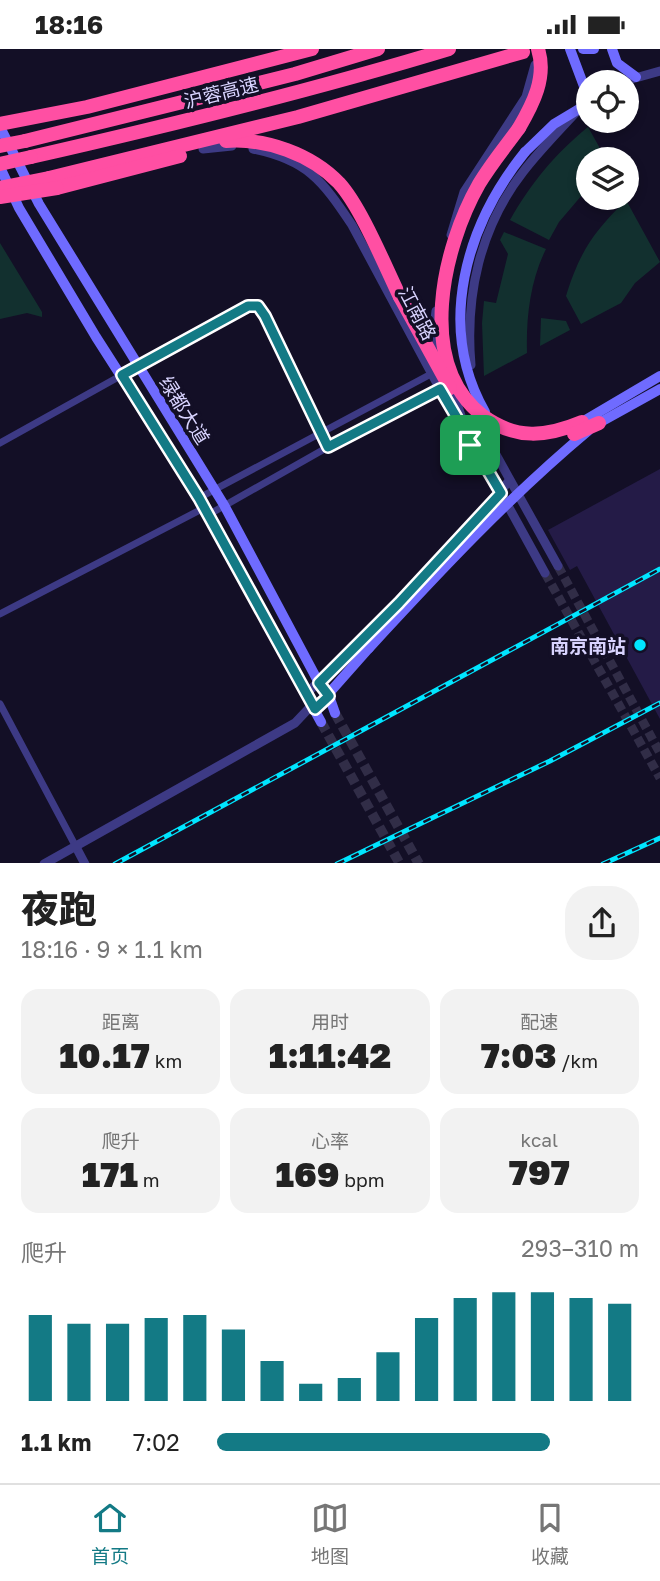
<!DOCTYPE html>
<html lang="zh">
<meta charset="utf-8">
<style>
body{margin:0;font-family:"Golos Text","Noto Sans SC",sans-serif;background:#f2f2f2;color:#222;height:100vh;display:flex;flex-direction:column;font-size:26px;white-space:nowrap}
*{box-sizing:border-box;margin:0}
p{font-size:23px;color:#767676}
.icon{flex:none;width:38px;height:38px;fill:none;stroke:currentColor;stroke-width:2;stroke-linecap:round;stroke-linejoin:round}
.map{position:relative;height:814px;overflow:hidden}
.side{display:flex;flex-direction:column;background:#fff;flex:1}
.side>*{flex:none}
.buttons{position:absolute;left:576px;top:21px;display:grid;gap:14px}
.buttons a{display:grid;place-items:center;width:63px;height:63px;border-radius:50%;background:#fff;box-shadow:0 4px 10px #0003;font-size:35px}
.pin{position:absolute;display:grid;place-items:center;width:60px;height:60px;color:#fff;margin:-30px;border-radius:14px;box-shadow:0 4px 10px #0006}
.round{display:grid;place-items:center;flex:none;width:74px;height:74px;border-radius:28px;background:#f2f2f2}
.headline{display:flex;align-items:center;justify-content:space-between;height:119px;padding:0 21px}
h1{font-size:38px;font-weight:800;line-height:52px}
.figures{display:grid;grid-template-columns:repeat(3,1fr);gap:10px;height:119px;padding:7px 21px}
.figures div{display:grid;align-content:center;border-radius:18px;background:#f2f2f2;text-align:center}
.figures b{font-size:35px;font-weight:800}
.figures small{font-size:19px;font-weight:400}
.figures p{font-size:19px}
.chart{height:196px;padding:14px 21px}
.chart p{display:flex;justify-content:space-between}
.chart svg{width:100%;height:126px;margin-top:7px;stroke:#137a85;stroke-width:6}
ul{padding:0 21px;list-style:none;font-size:23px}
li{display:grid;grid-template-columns:112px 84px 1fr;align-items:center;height:52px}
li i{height:18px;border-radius:9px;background:#137a85}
.status{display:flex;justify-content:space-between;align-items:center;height:49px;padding:0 35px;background:#fff;direction:ltr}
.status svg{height:19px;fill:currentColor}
.tab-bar{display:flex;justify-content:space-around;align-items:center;height:98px;border-top:2px solid #e0e0e0;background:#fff;font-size:19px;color:#767676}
.tab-bar a{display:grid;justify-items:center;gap:4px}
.tab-bar .on{color:#137a85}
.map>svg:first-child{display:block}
.green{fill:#12302f}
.building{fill:#241b47}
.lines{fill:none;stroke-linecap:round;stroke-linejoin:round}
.tertiary-tunnel{stroke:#312d47;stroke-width:9;stroke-dasharray:9 4.5;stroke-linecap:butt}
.secondary-tunnel{stroke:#312d47;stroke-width:10;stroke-dasharray:10 5;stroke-linecap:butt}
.minor{stroke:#3d3a85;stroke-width:7}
.tertiary{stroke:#3d3a85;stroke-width:9}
.secondary{stroke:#6f6bff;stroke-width:10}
.motorway{stroke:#ff4fa3;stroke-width:14}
.rail-casing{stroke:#00e5ff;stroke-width:5}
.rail{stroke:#130f26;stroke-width:2.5;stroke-dasharray:8;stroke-linecap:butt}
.secondary-bridge{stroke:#6f6bff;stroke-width:10}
.motorway-bridge{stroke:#ff4fa3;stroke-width:14}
.route-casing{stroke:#fff;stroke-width:14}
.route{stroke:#137a85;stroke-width:9}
.poi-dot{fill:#00e5ff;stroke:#130f26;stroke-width:2.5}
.labels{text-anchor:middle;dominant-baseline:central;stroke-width:7;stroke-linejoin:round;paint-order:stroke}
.street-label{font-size:19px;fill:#d9d4ff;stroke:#130f26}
.poi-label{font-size:19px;font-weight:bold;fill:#d9d4ff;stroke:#130f26;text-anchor:end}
</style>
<div class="status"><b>18:16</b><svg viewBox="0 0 49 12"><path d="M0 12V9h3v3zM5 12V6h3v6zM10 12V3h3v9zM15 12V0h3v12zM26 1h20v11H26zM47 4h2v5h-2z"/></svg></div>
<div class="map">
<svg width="660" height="815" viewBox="0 0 660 815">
<rect width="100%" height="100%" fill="#130f26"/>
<g class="green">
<path d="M588 78 606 110H588V139L559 173 549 191 510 171C531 134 555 105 588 78Z"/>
<path d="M626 151 660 213 635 234 621 254 581 275 566 247C580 202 593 184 626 151Z"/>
<path d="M504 183 546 200C530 232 526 269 527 304L484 327 482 274 484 252 496 254 508 205 500 191Z"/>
<polygon points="0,194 42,263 42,268 27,264 0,270"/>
<polygon points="541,269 566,272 570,281 540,297"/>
</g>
<polygon class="building" points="660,420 660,670 577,517 570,521 548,481"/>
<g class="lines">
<g class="tertiary-tunnel">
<polyline points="558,517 660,704"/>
<polyline points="545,524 660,729"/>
</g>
<g class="secondary-tunnel">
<polyline points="335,664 419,815"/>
<polyline points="321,673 400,815"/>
</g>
<g class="minor">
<polyline points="0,394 219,272 248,257 258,257 265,267 328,398"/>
<polyline points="199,449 431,325"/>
<polyline points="208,466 328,398 440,340"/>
<polyline points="0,565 204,459"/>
<polyline points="0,655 76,798"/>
</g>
<g class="tertiary">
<polyline points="621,33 660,22"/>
<polyline points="203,100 232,97"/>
<path d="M253 100C307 111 322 131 352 176L470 396 501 444 545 524"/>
<polyline points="451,186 464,143 526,48 535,16"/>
<polyline points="436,262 434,278 442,313"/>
<path d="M471 316C465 247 480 178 523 123 543 97 567 74 588 50"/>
<polyline points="451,336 464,376"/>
<polyline points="480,364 489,393 558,517"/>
<polyline points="306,645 399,554 466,483 509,432"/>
<polyline points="76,798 85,815"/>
<polyline points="44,815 295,674 312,656"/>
</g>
<g class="secondary">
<polyline points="570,0 588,48"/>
<polyline points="583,0 594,0"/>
<polyline points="612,0 617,14 636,28"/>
<polyline points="0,78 39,155 224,456 319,634 329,647 335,664"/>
<polyline points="525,103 554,75 579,60"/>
<polyline points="0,118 19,159 96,288 199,449 321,673"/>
<polyline points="582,373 660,327"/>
<polyline points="599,374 660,340"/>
<polyline points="315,660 369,599"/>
</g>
<g class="motorway">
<polyline points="0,75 87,58 312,0"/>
<path d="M519 79C533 55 547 28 538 0"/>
<polyline points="25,92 295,25 378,0"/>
<path d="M226 92C266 89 311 105 339 134 361 158 385 217 400 248"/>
<path d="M31 108C172 76 311 42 449 0"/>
<polyline points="49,129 298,68 523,3"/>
<polyline points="57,139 180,107"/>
</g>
<g class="rail-casing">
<g id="rail">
<polyline points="115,815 660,520"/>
<polyline points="337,815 550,712 660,654"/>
<polyline points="603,815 660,789"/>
</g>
</g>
<use href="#rail" class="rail"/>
<g class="secondary-bridge">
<path d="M485 363C436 277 466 176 525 103"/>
<path d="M369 599C439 523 509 448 588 382"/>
</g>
<g class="motorway-bridge">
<path d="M519 79C506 97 491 115 479 135 443 198 415 315 483 367 516 391 546 388 582 373"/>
<polyline points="0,97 25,92"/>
<polyline points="0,115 31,108"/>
<polyline points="0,139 49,129"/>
<polyline points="0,148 57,139"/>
<polyline points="400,248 450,339"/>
<polyline points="574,385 599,374"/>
</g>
</g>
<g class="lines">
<g class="route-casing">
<polygon id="route" points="248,257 258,257 265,267 328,398 440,340 501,444 399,554 319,634 329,647 315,660 199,449 122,326"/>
</g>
<use href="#route" class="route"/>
</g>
<circle class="poi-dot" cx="640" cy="596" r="7"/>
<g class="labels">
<g class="street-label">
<text transform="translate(221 43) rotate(-14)">沪蓉高速</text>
<text transform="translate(418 264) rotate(62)">江南路</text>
<text transform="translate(185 361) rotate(58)">绿都大道</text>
</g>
<g class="poi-label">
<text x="626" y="596">南京南站</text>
</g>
</g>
</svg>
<div class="buttons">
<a><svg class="icon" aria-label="locate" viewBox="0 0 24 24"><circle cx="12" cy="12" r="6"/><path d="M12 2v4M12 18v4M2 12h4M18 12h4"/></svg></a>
<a><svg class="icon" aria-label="layers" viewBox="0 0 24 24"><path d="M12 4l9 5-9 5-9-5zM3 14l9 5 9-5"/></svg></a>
</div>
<div class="pin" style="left:470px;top:396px;background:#1e9e55"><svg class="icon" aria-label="arrive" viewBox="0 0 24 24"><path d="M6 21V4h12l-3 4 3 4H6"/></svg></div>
</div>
<section class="side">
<div class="headline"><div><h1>夜跑</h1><p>18:16 · 9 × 1.1 km</p></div><a class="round"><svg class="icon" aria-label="share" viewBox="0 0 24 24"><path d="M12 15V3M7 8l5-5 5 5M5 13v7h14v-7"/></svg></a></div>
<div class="figures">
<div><p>距离</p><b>10.17<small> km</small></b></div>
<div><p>用时</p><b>1:11:42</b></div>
<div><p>配速</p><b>7:03<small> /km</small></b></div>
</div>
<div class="figures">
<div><p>爬升</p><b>171<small> m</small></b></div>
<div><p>心率</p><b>169<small> bpm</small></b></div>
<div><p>kcal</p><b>797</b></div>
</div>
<div class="chart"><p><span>爬升</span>293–310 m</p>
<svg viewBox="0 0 160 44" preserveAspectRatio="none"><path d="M5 44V14M15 44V17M25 44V17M35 44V15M45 44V14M55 44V19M65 44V30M75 44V38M85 44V36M95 44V27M105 44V15M115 44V8M125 44V6M135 44V6M145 44V8M155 44V10"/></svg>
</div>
<ul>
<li><b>1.1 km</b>7:02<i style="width:79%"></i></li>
</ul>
</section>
<nav class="tab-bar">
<a class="on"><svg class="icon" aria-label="home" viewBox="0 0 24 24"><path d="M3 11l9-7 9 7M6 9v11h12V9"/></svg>首页</a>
<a><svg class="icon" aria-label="map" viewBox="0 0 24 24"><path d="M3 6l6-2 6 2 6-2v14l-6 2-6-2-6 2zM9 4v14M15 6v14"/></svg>地图</a>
<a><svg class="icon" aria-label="saved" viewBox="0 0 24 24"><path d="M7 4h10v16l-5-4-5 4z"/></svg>收藏</a>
</nav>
